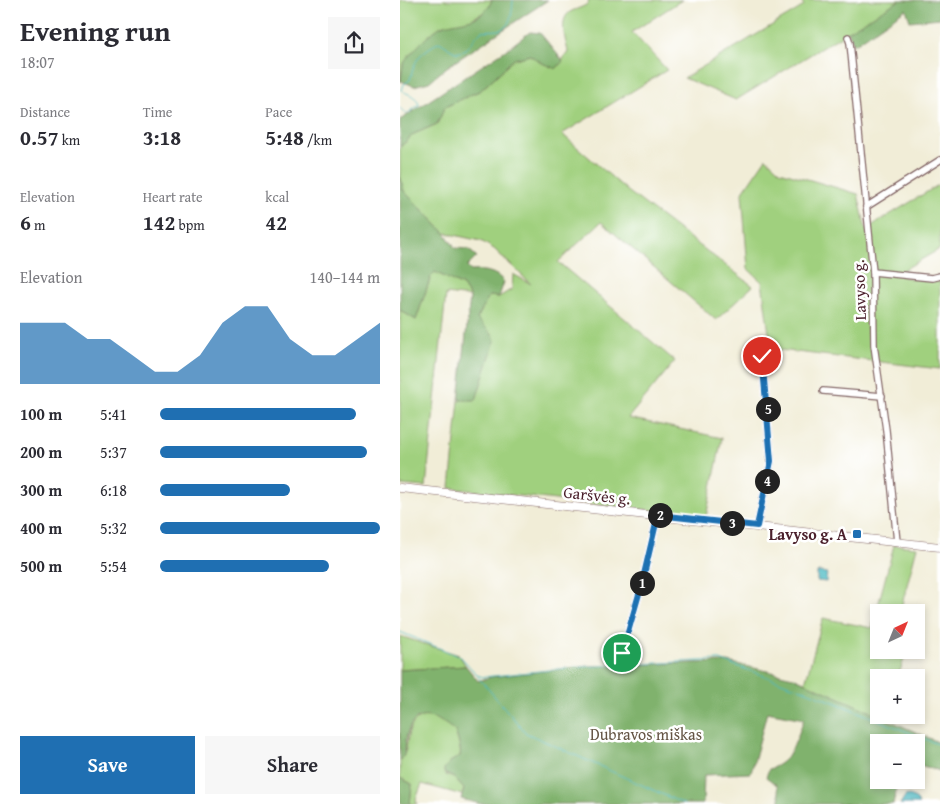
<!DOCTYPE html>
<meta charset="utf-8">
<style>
body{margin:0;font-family:"Gentium Book Plus",serif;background:#f7f7f7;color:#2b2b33;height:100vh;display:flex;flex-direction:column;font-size:19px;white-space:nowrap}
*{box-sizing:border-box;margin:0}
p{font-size:16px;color:#7c7c81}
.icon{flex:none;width:28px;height:28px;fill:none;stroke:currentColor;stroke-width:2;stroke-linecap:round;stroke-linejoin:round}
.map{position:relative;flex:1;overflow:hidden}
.details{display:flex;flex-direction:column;background:#fff;width:400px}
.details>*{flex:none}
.needle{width:32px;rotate:43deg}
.tools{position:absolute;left:470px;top:604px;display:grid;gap:10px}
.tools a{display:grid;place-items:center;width:55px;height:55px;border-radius:0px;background:#fff;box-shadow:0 2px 8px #0003;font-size:25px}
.pin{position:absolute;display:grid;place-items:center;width:42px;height:42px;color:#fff;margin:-21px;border:2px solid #fff;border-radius:50%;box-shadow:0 1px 5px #0007}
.km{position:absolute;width:25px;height:25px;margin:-12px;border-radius:50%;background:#222;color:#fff;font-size:14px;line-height:25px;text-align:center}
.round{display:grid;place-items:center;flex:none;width:52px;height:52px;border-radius:0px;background:#f7f7f7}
.summary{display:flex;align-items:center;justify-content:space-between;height:85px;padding:0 20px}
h1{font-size:28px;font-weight:600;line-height:38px}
.stats{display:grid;grid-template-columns:repeat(3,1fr);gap:8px;height:85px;padding:5px 20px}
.stats div{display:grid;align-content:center}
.stats b{font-size:21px;font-weight:600}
.stats small{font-size:14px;font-weight:400}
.stats p{font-size:14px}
.chart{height:140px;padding:10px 20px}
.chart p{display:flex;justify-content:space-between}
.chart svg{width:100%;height:90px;margin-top:5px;fill:#1f6fb2;opacity:.7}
.button{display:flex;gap:10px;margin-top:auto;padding:10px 20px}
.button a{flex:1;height:58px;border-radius:0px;background:#1f6fb2;color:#fff;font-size:20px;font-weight:600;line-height:58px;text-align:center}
.button a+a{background:#f7f7f7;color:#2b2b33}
ul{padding:0 20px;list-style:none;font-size:16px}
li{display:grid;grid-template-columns:80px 60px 1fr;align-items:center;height:38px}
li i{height:12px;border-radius:6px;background:#1f6fb2}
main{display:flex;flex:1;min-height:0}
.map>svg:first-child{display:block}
.green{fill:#a0d07e;stroke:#757854}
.forest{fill:#80b26d;stroke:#65684c}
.water{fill:#4bbac3;stroke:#4a6c77}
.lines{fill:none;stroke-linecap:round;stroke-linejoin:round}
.stream{stroke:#4bbac3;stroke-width:1}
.minor-casing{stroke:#846767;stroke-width:8}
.secondary-casing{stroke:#846767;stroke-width:9}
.minor{stroke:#fff;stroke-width:5.5}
.secondary{stroke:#fff;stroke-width:8}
.route-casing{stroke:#fff;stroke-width:10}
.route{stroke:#1f6fb2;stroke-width:6}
.poi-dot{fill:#1f6fb2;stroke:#fff;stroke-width:2}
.labels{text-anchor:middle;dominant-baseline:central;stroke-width:5;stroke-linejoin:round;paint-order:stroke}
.street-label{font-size:16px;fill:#4a1f2b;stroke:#fff}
.poi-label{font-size:16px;font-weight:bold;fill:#4a1f2b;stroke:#fff;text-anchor:end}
.park-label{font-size:16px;fill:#645444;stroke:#fff}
</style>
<main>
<section class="details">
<div class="summary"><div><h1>Evening run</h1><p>18:07</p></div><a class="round"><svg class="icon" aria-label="share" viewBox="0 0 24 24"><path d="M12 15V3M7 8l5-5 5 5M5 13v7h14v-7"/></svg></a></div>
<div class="stats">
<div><p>Distance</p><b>0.57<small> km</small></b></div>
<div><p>Time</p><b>3:18</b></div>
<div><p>Pace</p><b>5:48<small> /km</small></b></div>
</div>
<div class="stats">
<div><p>Elevation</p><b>6<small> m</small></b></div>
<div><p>Heart rate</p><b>142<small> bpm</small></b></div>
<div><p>kcal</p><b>42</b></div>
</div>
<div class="chart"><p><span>Elevation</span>140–144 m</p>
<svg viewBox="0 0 160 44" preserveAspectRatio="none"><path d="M0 44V14L10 14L20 14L30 22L40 22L50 30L60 38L70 38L80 30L90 14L100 6L110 6L120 22L130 30L140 30L150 22L160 14V44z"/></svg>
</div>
<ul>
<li><b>100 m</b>5:41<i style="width:89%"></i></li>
<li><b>200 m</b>5:37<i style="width:94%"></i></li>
<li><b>300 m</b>6:18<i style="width:59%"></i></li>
<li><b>400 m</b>5:32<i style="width:100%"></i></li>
<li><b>500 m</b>5:54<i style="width:77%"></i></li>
</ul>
<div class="button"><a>Save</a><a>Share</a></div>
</section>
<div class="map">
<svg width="540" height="804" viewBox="0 0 540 804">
<rect width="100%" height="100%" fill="#fff"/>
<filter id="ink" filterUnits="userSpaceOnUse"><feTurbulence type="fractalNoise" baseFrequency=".02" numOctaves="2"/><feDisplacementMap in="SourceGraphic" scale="10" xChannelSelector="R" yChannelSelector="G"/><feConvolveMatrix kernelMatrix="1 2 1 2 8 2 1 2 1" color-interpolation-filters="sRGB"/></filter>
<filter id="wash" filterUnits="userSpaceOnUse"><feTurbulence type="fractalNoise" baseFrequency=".0096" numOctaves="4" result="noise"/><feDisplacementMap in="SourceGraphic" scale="20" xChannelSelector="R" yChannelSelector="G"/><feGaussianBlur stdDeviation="1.12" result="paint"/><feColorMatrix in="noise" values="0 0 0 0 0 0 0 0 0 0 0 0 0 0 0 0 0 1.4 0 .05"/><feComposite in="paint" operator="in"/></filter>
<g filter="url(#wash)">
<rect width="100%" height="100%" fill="#f1edd7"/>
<g class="green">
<polygon points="0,0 92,0 88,10 66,22 41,26 19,45 3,65 0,82"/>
<path d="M188 0H282L232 32 267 70 162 134 229 192 353 286 316 320 201 222 158 262 275 361 228 418 322 438 306 517 50 488 59 400 76 399 91 333 77 319 89 296 99 297 112 289 113 274 131 284 94 249 81 241 45 233 4 191 0 174V147L14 134 37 124 45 107 81 90 114 59 130 55 142 63 156 69 168 52C166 41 158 20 170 12 175 9 182 8 189 3Z"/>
<polygon points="401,0 500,0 336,100 284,78 404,6"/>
<polygon points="366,158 380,171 458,194 466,229 540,184 540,249 503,270 503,277 540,282 540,369 371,349 362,282 348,269 342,193"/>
<polygon points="35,272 63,286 70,297 46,294 26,487 0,485 0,310 16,320 31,276"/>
<polygon points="494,545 517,547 500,612 479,612 479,650 507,650 498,677 479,678 479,715 486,715 485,718 405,683 423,618 472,628"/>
<polygon points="0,636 59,655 66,666 0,670"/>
<path d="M27 715 41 720 55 731C57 738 62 749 60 757L50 762 46 775 54 778 64 789 62 795 22 784 16 799 17 804H10L12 784 0 778V761C13 747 0 722 27 715Z"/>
</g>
<g class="forest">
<path d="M92 0H148L47 67 29 82 14 86 1 81C2 76 2 70 3 65 8 55 32 30 42 26 61 19 82 24 92 0Z"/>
<polygon points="500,0 540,0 540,18 510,21 506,9 454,45 448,31"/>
<polygon points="130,32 140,33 163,61 156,69 142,63 130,55 114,59 81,90 45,107 37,124 14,134 0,147 0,120 107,49"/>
<path d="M0 174 4 191 45 233 55 248 68 249 77 257 67 267 71 271C84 270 96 271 104 282L99 297 89 296 77 319 91 333 95 340 76 400H59L70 297 63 286 35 272 31 276 16 320 0 310Z"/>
<path d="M328 662 393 677 540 743V771L516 764V742H479V780H498L493 804H381L377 785 366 777 369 769C392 762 396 739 404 719L367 712 351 773 304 775 303 804H81L61 799 64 789 54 778 44 773V769L50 762 60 756C62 749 57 738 55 731 36 716 13 705 6 739 5 747 6 755 0 761V670L66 666 78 681 91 677 188 666Z"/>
<polygon points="0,778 12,784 10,804 0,804"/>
</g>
<g class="water">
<polygon points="419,572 427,573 426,582 417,581 417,573"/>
<polygon points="509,795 517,800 519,804 500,804 505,796"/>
</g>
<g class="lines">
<g class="stream">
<path d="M0 108 5 113H8L19 105C17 95 8 95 1 90L3 85 10 80C15 58 20 53 39 42 45 44 47 48 53 51 64 58 74 37 81 31 87 30 92 31 98 30 112 28 112 11 113 0"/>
<polyline points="0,632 61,657 77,675 83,677 177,667 320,660 395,687"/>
<polyline points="78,677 126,733 284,804"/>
<polyline points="399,688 540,745"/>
</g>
</g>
</g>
<g filter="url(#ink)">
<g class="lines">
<g class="minor-casing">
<g id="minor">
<polyline points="448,37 450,43 473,272 474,345 486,430 497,542"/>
<polyline points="466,207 540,160"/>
<polyline points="473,272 532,278 540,276"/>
<polyline points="423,391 482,396"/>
<polyline points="357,526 371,461 362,356"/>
<polyline points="222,653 241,587 258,515"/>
</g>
</g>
<g class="secondary-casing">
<polyline id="secondary" points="0,488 540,547"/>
</g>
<use href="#minor" class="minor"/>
<use href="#secondary" class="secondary"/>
</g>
</g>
<g class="lines" filter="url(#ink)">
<g class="route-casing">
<polyline id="route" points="222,653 241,587 258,515 357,526 371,461 362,356"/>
</g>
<use href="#route" class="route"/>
</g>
<rect class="poi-dot" x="452" y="529" width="10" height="10" rx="2.5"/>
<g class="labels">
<g class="street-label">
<text transform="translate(459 290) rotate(-92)">Lavyso g.</text>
<text transform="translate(197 495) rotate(6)">Garšvės g.</text>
</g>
<g class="poi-label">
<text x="447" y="534">Lavyso g. A</text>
</g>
<g class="park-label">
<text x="246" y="734">Dubravos miškas</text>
</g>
</g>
</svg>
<div class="tools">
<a><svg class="needle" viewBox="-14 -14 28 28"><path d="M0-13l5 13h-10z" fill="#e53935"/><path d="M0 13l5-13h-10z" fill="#7c7c81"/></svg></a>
<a>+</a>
<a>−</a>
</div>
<div class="pin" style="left:222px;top:653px;background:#1e9e55"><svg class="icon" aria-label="arrive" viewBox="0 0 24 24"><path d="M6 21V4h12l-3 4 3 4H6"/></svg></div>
<div class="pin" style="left:362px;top:356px;background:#d93025"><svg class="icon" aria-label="check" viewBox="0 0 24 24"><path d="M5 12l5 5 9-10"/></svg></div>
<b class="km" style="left:242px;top:583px">1</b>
<b class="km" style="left:260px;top:515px">2</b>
<b class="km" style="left:332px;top:523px">3</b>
<b class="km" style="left:367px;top:481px">4</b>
<b class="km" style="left:368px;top:409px">5</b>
</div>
</main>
